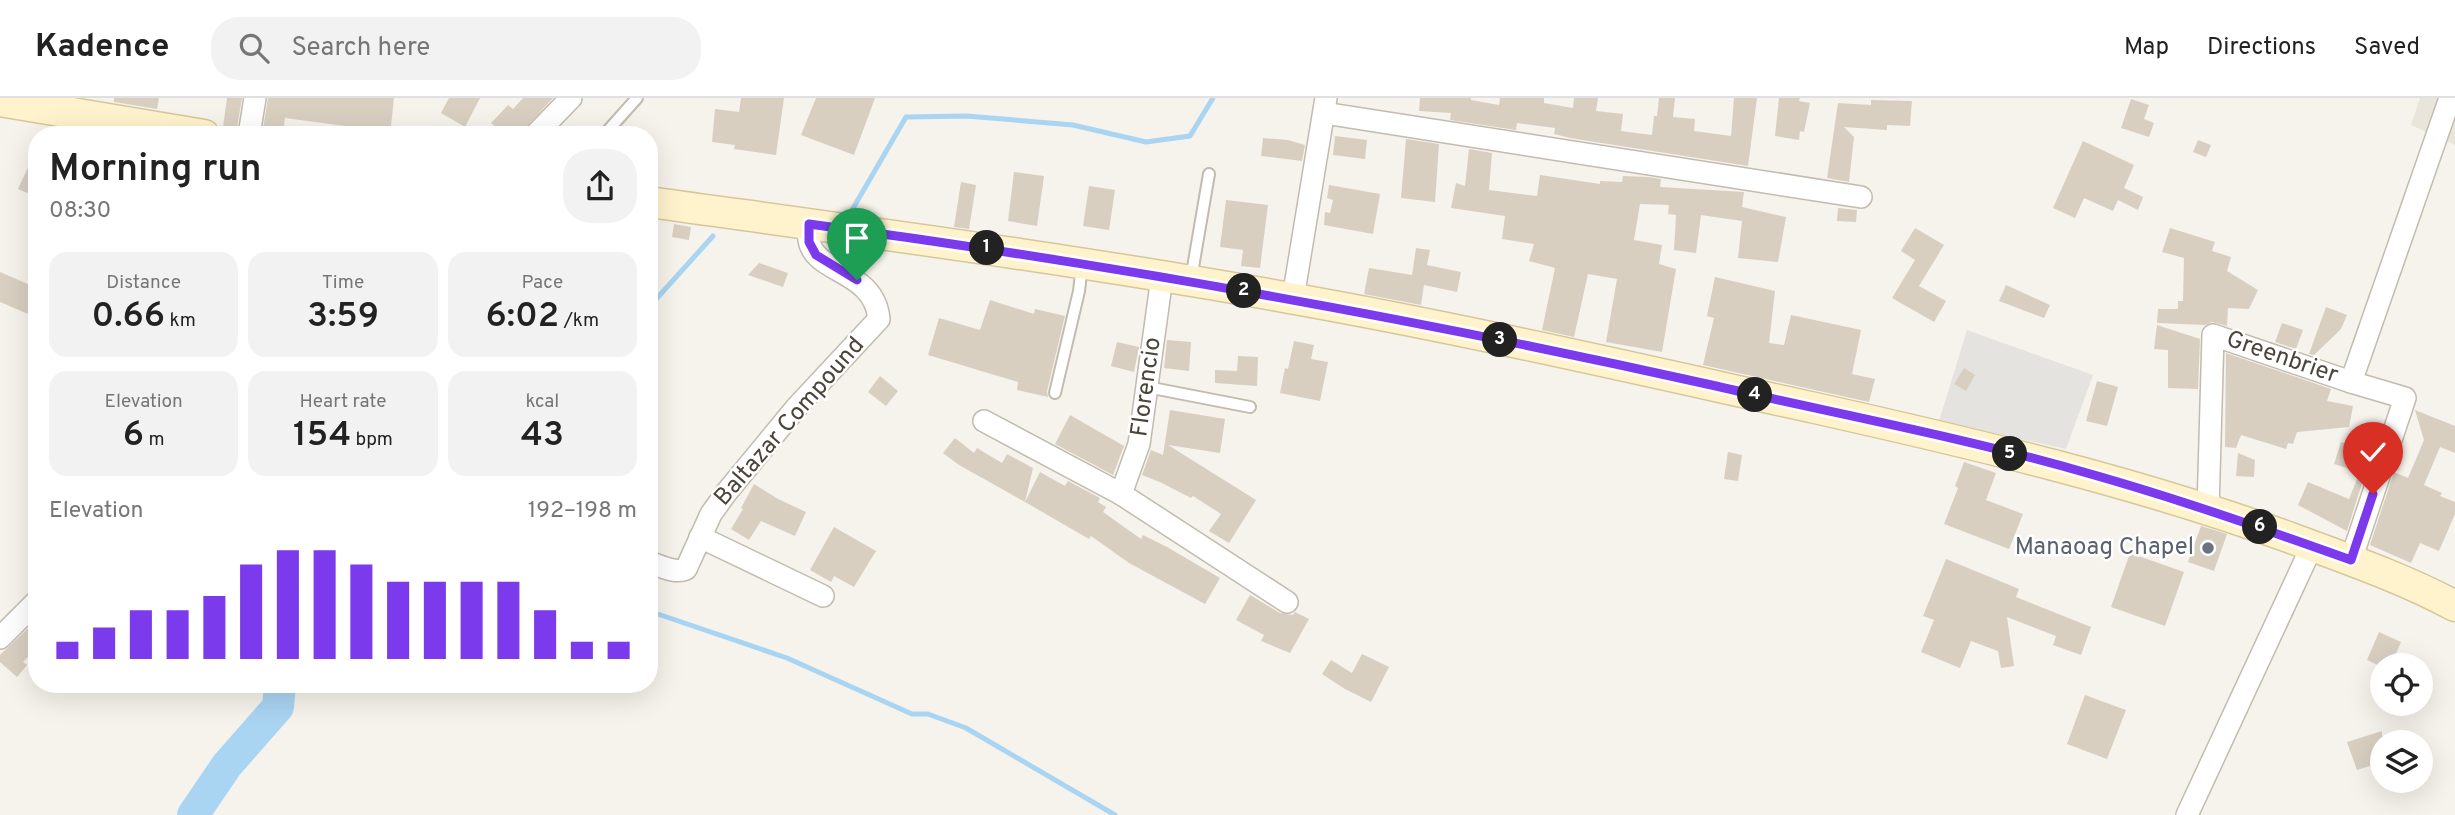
<!DOCTYPE html>
<meta charset="utf-8">
<style>
body{margin:0;font-family:Overpass,sans-serif;background:#f2f2f2;color:#222;height:100vh;display:flex;flex-direction:column;font-size:26px;white-space:nowrap}
*{box-sizing:border-box;margin:0}
p{font-size:23px;color:#767676}
.icon{flex:none;width:38px;height:38px;fill:none;stroke:currentColor;stroke-width:2;stroke-linecap:round;stroke-linejoin:round}
.map{position:relative;flex:1;overflow:hidden}
.panel{position:absolute;left:28px;top:28px;width:630px;height:567px;display:flex;flex-direction:column;background:#fff;border-radius:28px;box-shadow:0 7px 28px #0002}
.panel>*{flex:none}
.fabs{position:absolute;left:2370px;top:555px;display:grid;gap:14px}
.fabs a{display:grid;place-items:center;width:63px;height:63px;border-radius:50%;background:#fff;box-shadow:0 7px 28px #0002;font-size:35px}
.pin{position:absolute;display:grid;place-items:center;width:60px;height:60px;color:#fff;margin:-72px -30px;border-radius:50% 50% 50% 0;rotate:-45deg;box-shadow:0 0 7px #0007}
.pin .icon{rotate:45deg}
.km{position:absolute;width:35px;height:35px;margin:-18px;border-radius:50%;background:#222;color:#fff;font-size:19px;line-height:35px;text-align:center}
.round{display:grid;place-items:center;flex:none;width:74px;height:74px;border-radius:28px;background:#f2f2f2}
.overview{display:flex;align-items:center;justify-content:space-between;height:119px;padding:0 21px}
h1{font-size:38px;font-weight:600;line-height:52px}
.stats{display:grid;grid-template-columns:repeat(3,1fr);gap:10px;height:119px;padding:7px 21px}
.stats div{display:grid;align-content:center;border-radius:18px;background:#f2f2f2;text-align:center}
.stats b{font-size:35px;font-weight:600}
.stats small{font-size:19px;font-weight:400}
.stats p{font-size:19px}
.chart{height:196px;padding:14px 21px}
.chart p{display:flex;justify-content:space-between}
.chart svg{width:100%;height:126px;margin-top:7px;stroke:#7c3aed;stroke-width:6}
header{display:flex;align-items:center;gap:42px;box-sizing:border-box;height:98px;padding:0 35px;background:#fff;border-bottom:2px solid #e0e0e0}
header strong{font-size:33px}
nav{display:flex;gap:38px;margin-inline-start:auto;font-size:24px}
.search{width:490px;height:63px;background:#f2f2f2;display:flex;align-items:center;gap:18px;box-sizing:border-box;padding:0 24px;border-radius:28px;color:#767676;font-size:26px}
.map>svg:first-child{display:block}
.residential{fill:#eae5da}
.parking{fill:#e5e3e0}
.lines{fill:none;stroke-linecap:round;stroke-linejoin:round}
.stream{stroke:#a9d4f2;stroke-width:5}
.river{stroke:#a9d4f2;stroke-width:32}
.building{fill:#d8cfc1}
.lane-casing{stroke:#c2bbae;stroke-width:14}
.street-casing{stroke:#c2bbae;stroke-width:24}
.secondary-casing{stroke:#d6c79b;stroke-width:33}
.lane{stroke:#fff;stroke-width:10}
.street{stroke:#fff;stroke-width:21}
.secondary{stroke:#fff3cd;stroke-width:30}
.route-casing{stroke:#fff;stroke-width:14}
.route{stroke:#7c3aed;stroke-width:9}
.worship-dot{fill:#6b7280;stroke:#fff;stroke-width:2.5}
.labels{text-anchor:middle;dominant-baseline:central;stroke-width:5;stroke-linejoin:round;paint-order:stroke}
.street-label{font-size:24px;fill:#4b4439;stroke:#fff}
.worship-label{font-size:24px;fill:#5b616d;stroke:#fff;text-anchor:end}
</style>
<header>
<strong>Kadence</strong>
<div class="search"><svg class="icon" aria-label="search" viewBox="0 0 24 24"><circle cx="10" cy="10" r="6"/><path d="M15 15l6 6"/></svg>Search here</div>
<nav><a>Map</a><a>Directions</a><a>Saved</a></nav>
</header>
<div class="map">
<svg width="2455" height="717" viewBox="0 0 2455 717">
<rect width="100%" height="100%" fill="#f6f3ec"/>
<polygon class="residential" points="2420,0 2455,0 2455,47 2411,27"/>
<polygon class="parking" points="1967,232 2093,277 2066,351 1939,323"/>
<g class="lines">
<g class="stream">
<polyline points="851,119 848,119 906,19 967,18 1073,27 1146,44 1190,38 1213,0"/>
<polyline points="649,209 713,138"/>
<polyline points="649,513 787,560 912,616 928,616 966,630 1115,717"/>
</g>
<polyline class="river" points="193,717 227,667 278,609 280,586"/>
</g>
<g class="building">
<polygon points="114,0 159,0 157,11 114,4"/>
<polygon points="227,0 242,0 237,30 223,29"/>
<polygon points="268,0 394,0 390,37 344,37 345,28 285,20 283,37 262,37"/>
<polygon points="449,0 480,0 465,29 441,15"/>
<polygon points="523,0 553,0 519,37 505,37 491,25 508,7 513,11"/>
<polygon points="741,0 784,0 776,57 734,51 735,47 712,44 715,11 739,14"/>
<polygon points="816,0 875,0 854,57 801,37"/>
<polygon points="1420,0 1471,0 1471,2 1499,7 1500,0 1544,0 1544,5 1573,10 1574,0 1598,0 1596,13 1623,16 1621,33 1652,37 1654,18 1657,18 1659,0 1675,0 1673,19 1695,21 1694,33 1731,38 1734,0 1757,0 1748,68 1570,40 1554,36 1555,30 1517,25 1516,32 1450,22 1451,15 1419,13"/>
<polygon points="1779,0 1800,0 1799,3 1810,5 1804,34 1800,33 1799,42 1775,38"/>
<polygon points="2131,1 2149,7 2144,21 2154,25 2149,39 2121,30"/>
<polygon points="1871,2 1912,3 1910,28 1887,27 1887,32 1844,29 1854,39 1849,84 1827,80 1838,5 1871,7"/>
<polygon points="1335,38 1367,42 1365,61 1333,57"/>
<polygon points="1263,40 1288,42 1305,47 1302,63 1261,58"/>
<polygon points="1406,41 1439,46 1435,104 1401,100"/>
<polygon points="2198,42 2211,47 2206,59 2193,54"/>
<polygon points="2083,43 2134,67 2124,90 2143,99 2138,112 2118,102 2113,113 2084,100 2075,120 2053,110"/>
<polygon points="37,50 37,99 18,91"/>
<polygon points="1469,51 1492,55 1489,92 1537,98 1540,77 1600,86 1600,83 1622,84 1623,78 1649,79 1661,81 1660,89 1744,94 1742,109 1786,119 1778,164 1738,160 1742,123 1701,117 1696,155 1674,152 1676,117 1668,116 1669,107 1640,106 1634,142 1662,147 1659,166 1676,171 1662,254 1606,244 1617,181 1588,176 1574,239 1542,232 1555,170 1529,163 1534,146 1502,141 1505,118 1451,110 1456,85 1465,88"/>
<polygon points="1014,74 1044,78 1037,128 1008,123"/>
<polygon points="961,84 976,87 969,131 954,129"/>
<polygon points="1329,87 1380,96 1373,136 1324,127 1325,114 1330,115 1333,102 1327,100"/>
<polygon points="1089,88 1115,92 1109,132 1083,128"/>
<polygon points="1226,102 1268,107 1260,170 1241,168 1243,152 1220,149"/>
<polygon points="1838,110 1857,112 1856,124 1837,123"/>
<polygon points="674,126 691,129 689,142 672,139"/>
<polygon points="1915,130 1944,147 1919,188 1946,203 1934,224 1892,200 1915,162 1901,153"/>
<polygon points="2170,130 2215,144 2212,153 2231,159 2227,173 2258,192 2249,211 2228,210 2227,228 2212,224 2205,227 2157,225 2158,211 2178,211 2178,203 2183,203 2184,160 2162,154"/>
<polygon points="1416,150 1430,152 1427,167 1461,174 1457,194 1424,187 1421,207 1364,196 1369,170 1412,177"/>
<polygon points="759,165 788,175 783,189 748,177"/>
<polygon points="0,174 37,190 37,196 28,216 0,204"/>
<polygon points="1715,179 1775,193 1769,245 1784,247 1791,217 1861,232 1852,276 1875,281 1869,304 1703,267 1714,220 1707,218"/>
<polygon points="2006,187 2050,207 2044,220 1999,203"/>
<polygon points="990,202 1034,216 1035,211 1065,218 1047,293 1048,299 1017,292 1018,284 928,257 939,220 980,232"/>
<polygon points="2326,209 2347,217 2341,231 2314,257 2309,256"/>
<polygon points="2282,225 2303,232 2296,251 2275,244"/>
<polygon points="2157,227 2200,241 2198,291 2168,290 2168,252 2154,251"/>
<polygon points="1167,242 1191,244 1189,273 1164,270"/>
<polygon points="1294,243 1314,247 1311,261 1328,264 1320,303 1280,295 1285,270 1288,271"/>
<polygon points="1117,244 1139,249 1134,274 1111,268"/>
<polygon points="2226,255 2331,291 2327,303 2353,308 2349,329 2297,334 2293,346 2288,345 2286,351 2241,337 2236,350 2225,349"/>
<polygon points="1238,258 1258,259 1257,288 1215,285 1215,272 1237,273"/>
<polygon points="1964,270 1975,277 1966,293 1954,286"/>
<polygon points="880,278 898,293 886,308 868,294"/>
<polygon points="2097,283 2118,289 2107,328 2086,323"/>
<polygon points="1170,312 1225,321 1220,355 1168,347 1256,402 1229,445 1209,433 1221,416 1193,398 1191,400 1162,385 1142,377 1151,352 1163,357"/>
<polygon points="2415,312 2455,328 2455,355 2440,349 2424,387 2442,395 2440,398 2455,404 2455,416 2439,453 2420,445 2411,465 2370,447 2394,374 2408,380 2424,342"/>
<polygon points="1070,317 1124,348 1113,377 1055,346"/>
<polygon points="955,340 974,355 977,350 1002,365 1007,356 1033,370 1025,404 959,367 943,355"/>
<polygon points="2341,344 2372,353 2347,433 2298,407 2308,384 2349,401 2360,374 2334,366"/>
<polygon points="1728,354 1742,357 1738,383 1724,381"/>
<polygon points="2238,355 2255,362 2254,379 2236,378"/>
<polygon points="1964,364 1996,375 1986,402 2023,416 2009,451 1944,426 1958,390 1955,388"/>
<polygon points="1040,374 1065,388 1068,383 1100,400 1098,404 1106,409 1103,414 1141,441 1143,437 1167,449 1220,480 1205,506 1129,465 1091,438 1089,441 1025,404"/>
<polygon points="754,386 778,401 806,414 795,438 761,423 749,442 731,431 743,411 741,410"/>
<polygon points="2201,428 2227,436 2214,473 2188,464"/>
<polygon points="834,429 876,453 854,489 834,478 831,484 810,472"/>
<polygon points="2130,455 2184,474 2165,528 2111,509"/>
<polygon points="1946,461 2019,491 2016,499 2091,529 2081,557 2053,547 2056,538 2007,519 2014,568 2001,570 1998,553 1971,543 1960,570 1921,554 1934,522 1923,518"/>
<polygon points="1250,497 1280,515 1293,517 1295,514 1309,521 1290,555 1261,543 1264,537 1236,522"/>
<polygon points="37,522 37,550 23,564 27,567 17,579 0,564 0,557"/>
<polygon points="2379,534 2401,544 2391,567 2378,567 2367,562"/>
<polygon points="1362,556 1389,569 1371,604 1345,591 1322,576 1331,562 1352,575"/>
<polygon points="2085,597 2126,612 2107,661 2067,646"/>
<polygon points="2382,633 2382,664 2357,672 2347,644"/>
</g>
<g class="lines">
<g class="lane-casing">
<g id="lane">
<polyline points="604,37 637,0"/>
<polyline points="1191,181 1209,76"/>
<polyline points="1147,289 1250,309"/>
<polyline points="1055,295 1079,193 1082,167"/>
</g>
</g>
<g class="street-casing">
<g id="street">
<polyline points="1324,15 1861,99"/>
<polyline points="249,37 255,0"/>
<polyline points="535,37 571,0"/>
<polyline points="1293,200 1326,0"/>
<polyline points="984,323 1121,396 1287,504"/>
<polyline points="1121,396 1139,346 1162,179"/>
<polyline points="2208,411 2213,237 2351,284 2450,0"/>
<polyline points="700,439 823,498"/>
<polyline points="2351,462 2405,300 2351,284"/>
<path d="M649 464C661 468 675 476 686 471L711 416 726 395 796 310 879 221C874 171 814 176 809 142 808 137 809 131 809 126"/>
<polyline points="0,540 37,503"/>
<polyline points="2187,717 2312,448"/>
</g>
</g>
<g class="secondary-casing">
<g id="secondary">
<polyline points="0,3 204,37"/>
<path d="M649 104C865 134 1081 162 1295 201 1469 232 1642 272 1815 310 1976 346 2136 384 2291 440 2347 461 2403 480 2455 508"/>
</g>
</g>
<use href="#lane" class="lane"/>
<use href="#street" class="street"/>
<use href="#secondary" class="secondary"/>
</g>
<g class="lines">
<g class="route-casing">
<path id="route" d="M857 182 816 157 809 144V126C1113 166 1416 221 1716 288 1838 316 1966 340 2087 375 2176 400 2264 431 2351 462L2373 396"/>
</g>
<use href="#route" class="route"/>
</g>
<circle class="worship-dot" cx="2208" cy="450" r="7"/>
<g class="labels">
<g class="street-label">
<text transform="translate(2282 260) rotate(19)">Greenbrier</text>
<text transform="translate(1147 289) rotate(-82)">Florencio</text>
<text transform="translate(790 324) rotate(-49)">Baltazar Compound</text>
</g>
<g class="worship-label">
<text x="2194" y="450">Manaoag Chapel</text>
</g>
</g>
</svg>
<div class="fabs">
<a><svg class="icon" aria-label="locate" viewBox="0 0 24 24"><circle cx="12" cy="12" r="6"/><path d="M12 2v4M12 18v4M2 12h4M18 12h4"/></svg></a>
<a><svg class="icon" aria-label="layers" viewBox="0 0 24 24"><path d="M12 4l9 5-9 5-9-5zM3 14l9 5 9-5"/></svg></a>
</div>
<div class="pin" style="left:857px;top:182px;background:#1e9e55"><svg class="icon" aria-label="arrive" viewBox="0 0 24 24"><path d="M6 21V4h12l-3 4 3 4H6"/></svg></div>
<div class="pin" style="left:2373px;top:396px;background:#d93025"><svg class="icon" aria-label="check" viewBox="0 0 24 24"><path d="M5 12l5 5 9-10"/></svg></div>
<b class="km" style="left:987px;top:150px">1</b>
<b class="km" style="left:1244px;top:193px">2</b>
<b class="km" style="left:1500px;top:242px">3</b>
<b class="km" style="left:1755px;top:297px">4</b>
<b class="km" style="left:2010px;top:356px">5</b>
<b class="km" style="left:2260px;top:429px">6</b>
<section class="panel">
<div class="overview"><div><h1>Morning run</h1><p>08:30</p></div><a class="round"><svg class="icon" aria-label="share" viewBox="0 0 24 24"><path d="M12 15V3M7 8l5-5 5 5M5 13v7h14v-7"/></svg></a></div>
<div class="stats">
<div><p>Distance</p><b>0.66<small> km</small></b></div>
<div><p>Time</p><b>3:59</b></div>
<div><p>Pace</p><b>6:02<small> /km</small></b></div>
</div>
<div class="stats">
<div><p>Elevation</p><b>6<small> m</small></b></div>
<div><p>Heart rate</p><b>154<small> bpm</small></b></div>
<div><p>kcal</p><b>43</b></div>
</div>
<div class="chart"><p><span>Elevation</span>192–198 m</p>
<svg viewBox="0 0 160 44" preserveAspectRatio="none"><path d="M5 44V38M15 44V33M25 44V27M35 44V27M45 44V22M55 44V11M65 44V6M75 44V6M85 44V11M95 44V17M105 44V17M115 44V17M125 44V17M135 44V27M145 44V38M155 44V38"/></svg>
</div>
</section>
</div>
